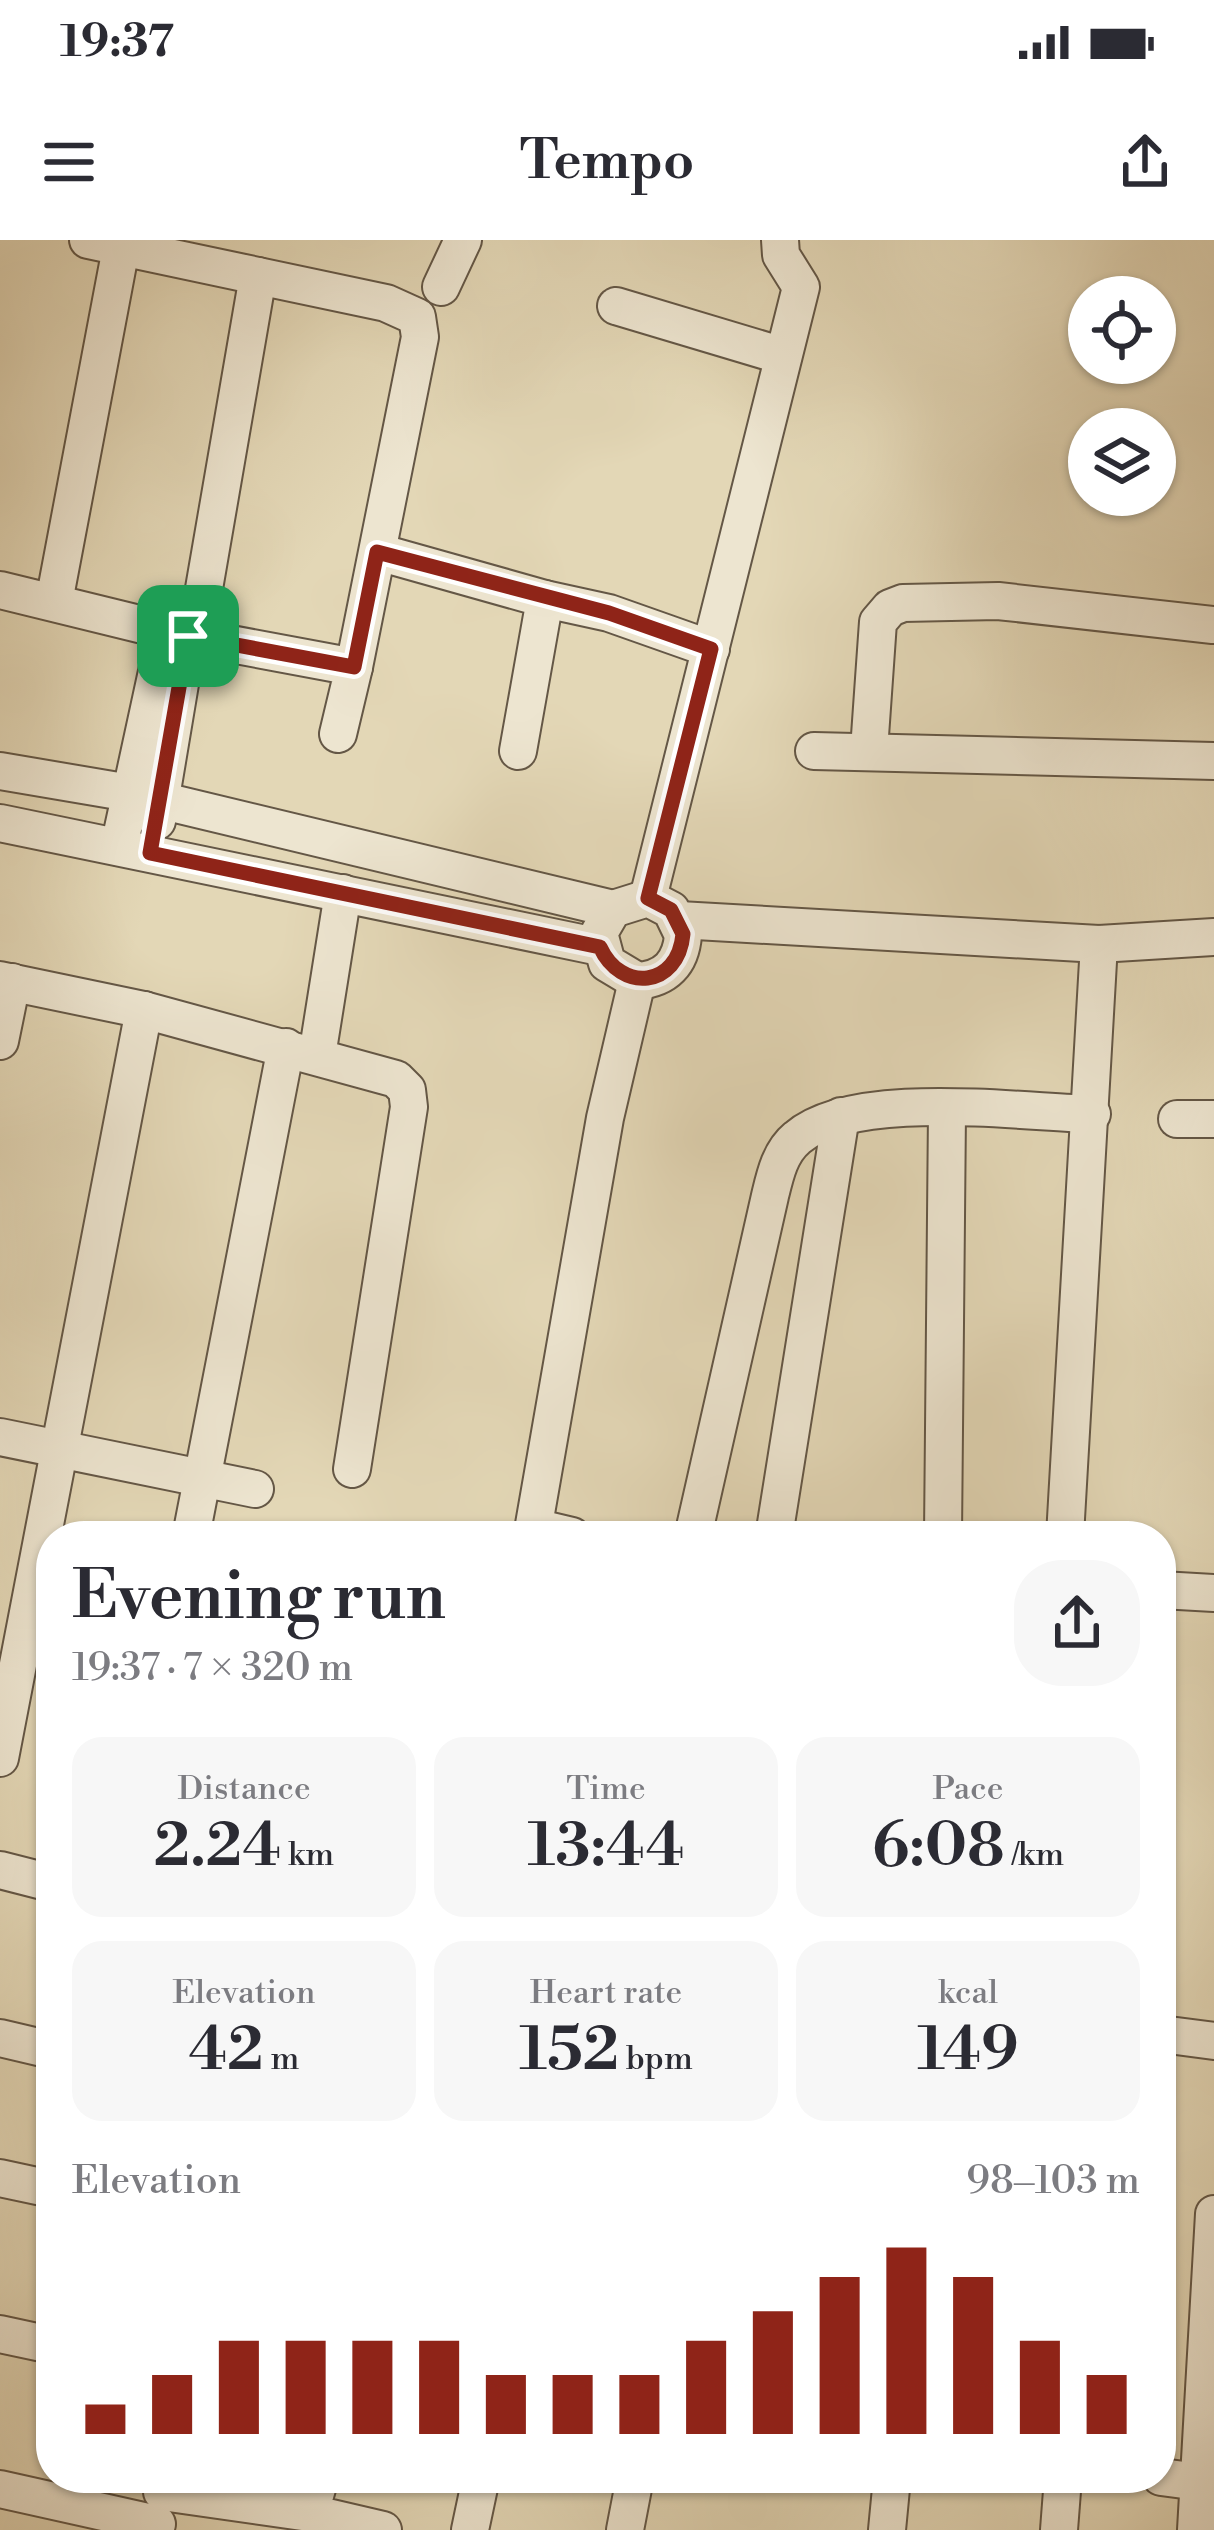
<!DOCTYPE html>
<meta charset="utf-8">
<style>
body{margin:0;font-family:"Libre Bodoni",serif;background:#f7f7f7;color:#2b2b33;height:100vh;display:flex;flex-direction:column;font-size:45px;white-space:nowrap}
*{box-sizing:border-box;margin:0}
p{font-size:39px;color:#7c7c81}
.icon{flex:none;width:66px;height:66px;fill:none;stroke:currentColor;stroke-width:2;stroke-linecap:round;stroke-linejoin:round}
.map{position:relative;flex:1;overflow:hidden}
.drawer{position:absolute;left:36px;top:1281px;width:1140px;height:972px;display:flex;flex-direction:column;background:#fff;border-radius:48px;box-shadow:0 3px 9px #0004}
.drawer>*{flex:none}
.buttons{position:absolute;left:1068px;top:36px;display:grid;gap:24px}
.buttons a{display:grid;place-items:center;width:108px;height:108px;border-radius:50%;background:#fff;box-shadow:0 3px 9px #0004;font-size:60px}
.pin{position:absolute;display:grid;place-items:center;width:102px;height:102px;color:#fff;margin:-51px;border-radius:24px;box-shadow:0 6px 18px #0006}
.round{display:grid;place-items:center;flex:none;width:126px;height:126px;border-radius:48px;background:#f7f7f7}
.overview{display:flex;align-items:center;justify-content:space-between;height:204px;padding:0 36px}
h1{font-size:66px;font-weight:600;line-height:90px}
.stats{display:grid;grid-template-columns:repeat(3,1fr);gap:18px;height:204px;padding:12px 36px}
.stats div{display:grid;align-content:center;border-radius:30px;background:#f7f7f7;text-align:center}
.stats b{font-size:60px;font-weight:600}
.stats small{font-size:33px;font-weight:400}
.stats p{font-size:33px}
.chart{height:336px;padding:24px 36px}
.chart p{display:flex;justify-content:space-between}
.chart svg{width:100%;height:216px;margin-top:12px;stroke:#8f2418;stroke-width:6}
.status{display:flex;justify-content:space-between;align-items:center;height:84px;padding:0 60px;background:#fff;direction:ltr}
.status svg{height:33px;fill:currentColor}
header{display:flex;justify-content:space-between;align-items:center;height:156px;padding:0 36px;background:#fff;font-size:54px;font-weight:600}
.map>svg:first-child{display:block}
.lines{fill:none;stroke-linecap:round;stroke-linejoin:round}
.minor-casing{stroke:#645746;stroke-width:40}
.minor{stroke:#ede5d0;stroke-width:36}
.route-casing{stroke:#fff;stroke-width:24}
.route{stroke:#8f2418;stroke-width:15}
</style>
<div class="status"><b>19:37</b><svg viewBox="0 0 49 12"><path d="M0 12V9h3v3zM5 12V6h3v6zM10 12V3h3v9zM15 12V0h3v12zM26 1h20v11H26zM47 4h2v5h-2z"/></svg></div>
<header><svg class="icon" aria-label="menu" viewBox="0 0 24 24"><path d="M4 6h16M4 12h16M4 18h16"/></svg>Tempo<svg class="icon" aria-label="share" viewBox="0 0 24 24"><path d="M12 15V3M7 8l5-5 5 5M5 13v7h14v-7"/></svg></header>
<div class="map">
<svg width="1214" height="2290" viewBox="0 0 1214 2290">
<rect width="100%" height="100%" fill="#e3d7b6"/>
<filter id="stains"><feTurbulence type="fractalNoise" baseFrequency=".00167" numOctaves="4"/><feColorMatrix values="0 0 0 0 .2 0 0 0 0 .09 0 0 0 0 .02 0 0 0 .5 -.17"/></filter>
<radialGradient id="worn" r=".72"><stop offset=".6" stop-color="#630" stop-opacity="0"/><stop offset="1" stop-color="#630" stop-opacity=".3"/></radialGradient>
<g class="lines">
<g class="minor-casing">
<g id="minor">
<polyline points="88,0 386,63 417,77 420,97 354,427"/>
<polyline points="441,47 463,0"/>
<polyline points="616,66 783,116"/>
<polyline points="378,312 545,359 518,511"/>
<polyline points="0,350 188,396 354,427 338,494"/>
<polyline points="545,359 609,373 711,409"/>
<polyline points="54,362 121,8"/>
<polyline points="196,395 258,36"/>
<polyline points="869,510 878,382 890,368 903,363 998,361 1213,385"/>
<polyline points="814,511 1214,521"/>
<path d="M0 531 130 553 613 669 648 658 671 670 683 695C681 723 666 739 637 741L607 723 599 693 613 669"/>
<polyline points="157,581 188,396"/>
<polyline points="0,583 600,707"/>
<polyline points="119,607 166,390"/>
<polyline points="648,658 801,47 781,15 780,0"/>
<polyline points="679,680 1099,704 1214,697"/>
<polyline points="0,740 144,770 396,839 407,850 409,867 352,1229"/>
<polyline points="0,801 12,742"/>
<polyline points="317,816 343,653"/>
<polyline points="1177,879 1214,879"/>
<polyline points="0,1197 255,1249"/>
<polyline points="534,1287 572,1296"/>
<polyline points="191,1296 286,807"/>
<polyline points="532,1296 605,878 637,741"/>
<path d="M693 1296 770 956C775 935 780 912 797 898 853 849 1018 872 1092 874"/>
<polyline points="774,1296 841,876"/>
<polyline points="943,1296 947,871"/>
<polyline points="1065,1296 1099,704"/>
<polyline points="1161,1350 1214,1353"/>
<polyline points="0,1518 144,770"/>
<polyline points="0,1630 51,1643"/>
<polyline points="1161,1794 1214,1801"/>
<polyline points="0,1798 51,1810"/>
<polyline points="0,1938 51,1949"/>
<polyline points="0,2094 51,2105"/>
<polyline points="1161,2237 1214,2244"/>
<polyline points="320,2238 310,2273 383,2290"/>
<polyline points="0,2249 157,2284"/>
<polyline points="162,2252 310,2273"/>
<polyline points="470,2290 481,2238"/>
<polyline points="625,2290 635,2238"/>
<polyline points="887,2290 892,2238"/>
<polyline points="1059,2290 1063,2238"/>
<polyline points="1196,2290 1214,1974"/>
</g>
</g>
<use href="#minor" class="minor"/>
</g>
<g class="lines">
<g class="route-casing">
<path id="route" d="M377 312 609 373 711 409 648 658 671 670 683 694C678 748 621 753 600 707L150 613 188 396 354 427Z"/>
</g>
<use href="#route" class="route"/>
</g>
<rect width="100%" height="100%" filter="url(#stains)"/>
<rect width="100%" height="100%" fill="url(#worn)"/>
</svg>
<div class="buttons">
<a><svg class="icon" aria-label="locate" viewBox="0 0 24 24"><circle cx="12" cy="12" r="6"/><path d="M12 2v4M12 18v4M2 12h4M18 12h4"/></svg></a>
<a><svg class="icon" aria-label="layers" viewBox="0 0 24 24"><path d="M12 4l9 5-9 5-9-5zM3 14l9 5 9-5"/></svg></a>
</div>
<div class="pin" style="left:188px;top:396px;background:#1e9e55"><svg class="icon" aria-label="arrive" viewBox="0 0 24 24"><path d="M6 21V4h12l-3 4 3 4H6"/></svg></div>
<section class="drawer">
<div class="overview"><div><h1>Evening run</h1><p>19:37 · 7 × 320 m</p></div><a class="round"><svg class="icon" aria-label="share" viewBox="0 0 24 24"><path d="M12 15V3M7 8l5-5 5 5M5 13v7h14v-7"/></svg></a></div>
<div class="stats">
<div><p>Distance</p><b>2.24<small> km</small></b></div>
<div><p>Time</p><b>13:44</b></div>
<div><p>Pace</p><b>6:08<small> /km</small></b></div>
</div>
<div class="stats">
<div><p>Elevation</p><b>42<small> m</small></b></div>
<div><p>Heart rate</p><b>152<small> bpm</small></b></div>
<div><p>kcal</p><b>149</b></div>
</div>
<div class="chart"><p><span>Elevation</span>98–103 m</p>
<svg viewBox="0 0 160 44" preserveAspectRatio="none"><path d="M5 44V38M15 44V32M25 44V25M35 44V25M45 44V25M55 44V25M65 44V32M75 44V32M85 44V32M95 44V25M105 44V19M115 44V12M125 44V6M135 44V12M145 44V25M155 44V32"/></svg>
</div>
</section>
</div>
